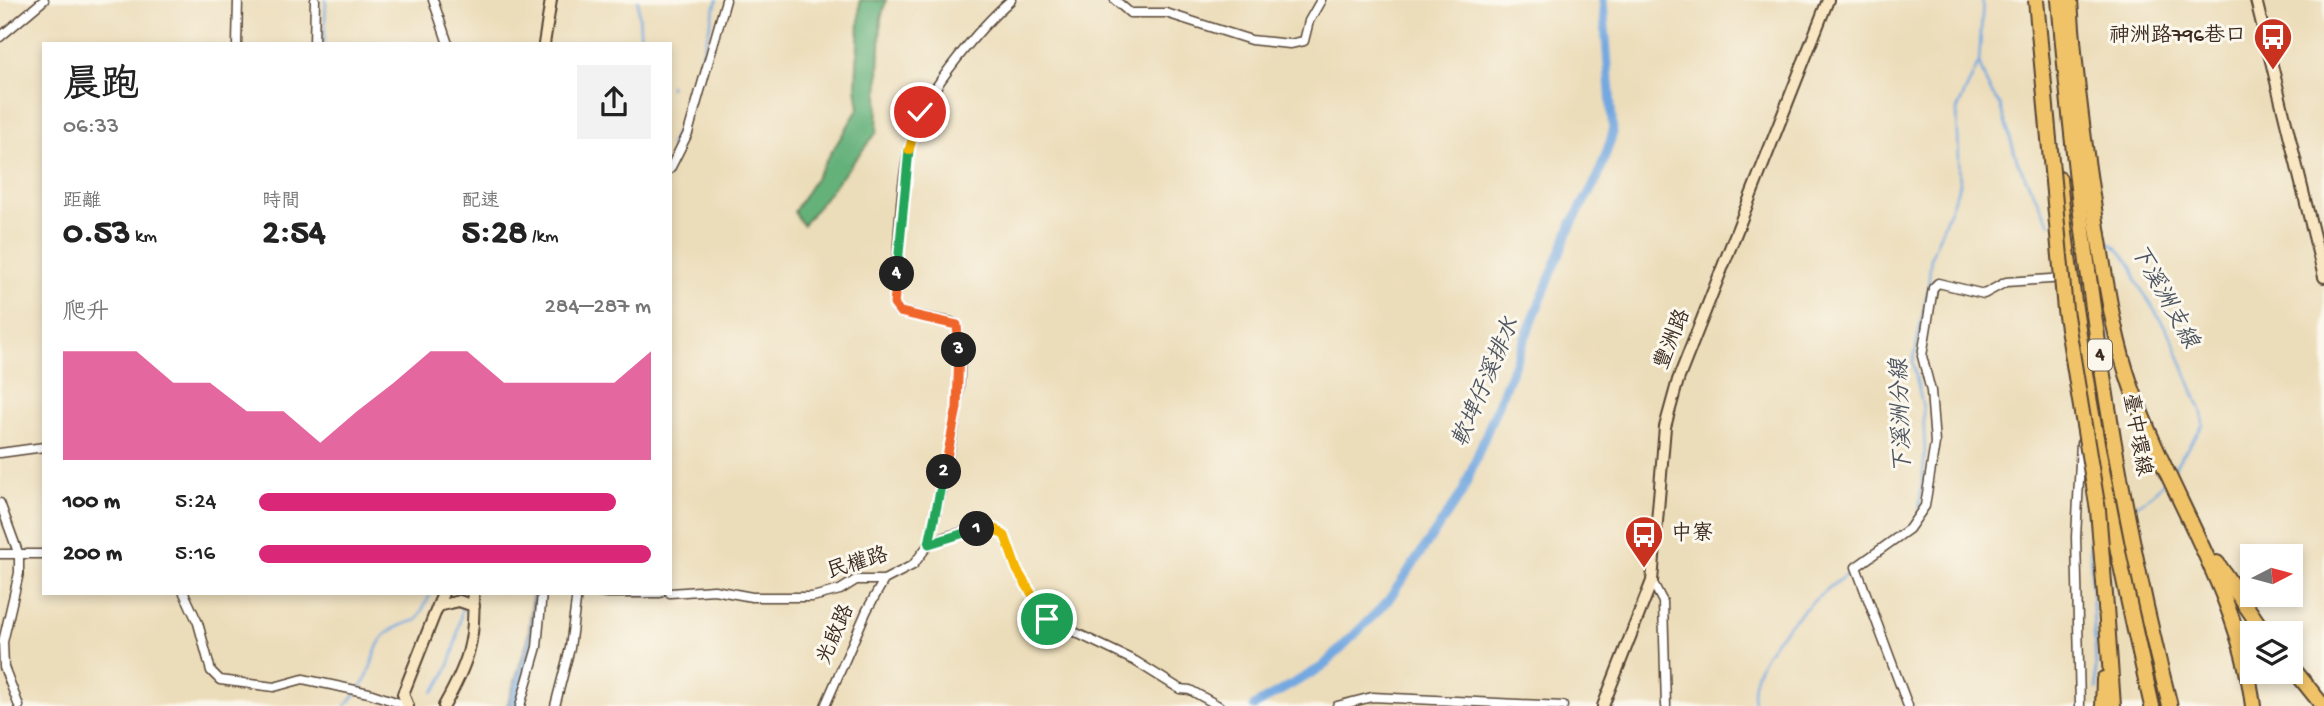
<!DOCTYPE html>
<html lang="zh-TW">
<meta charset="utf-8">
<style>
body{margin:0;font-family:"Gochi Hand","LXGW WenKai TC",sans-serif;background:#f2f2f2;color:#222;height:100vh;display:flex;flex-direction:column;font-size:26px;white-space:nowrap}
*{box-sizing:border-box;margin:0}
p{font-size:23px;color:#767676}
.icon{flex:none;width:38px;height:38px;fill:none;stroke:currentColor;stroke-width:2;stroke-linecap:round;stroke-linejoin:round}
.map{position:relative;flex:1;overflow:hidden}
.sheet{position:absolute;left:42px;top:42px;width:630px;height:553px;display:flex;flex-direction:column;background:#fff;border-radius:0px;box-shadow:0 4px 10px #0003}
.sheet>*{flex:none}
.needle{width:46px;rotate:84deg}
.buttons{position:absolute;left:2240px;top:544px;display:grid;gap:14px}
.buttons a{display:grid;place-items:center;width:63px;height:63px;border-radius:0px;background:#fff;box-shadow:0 4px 10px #0003;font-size:35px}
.pin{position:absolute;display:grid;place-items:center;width:60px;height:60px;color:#fff;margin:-30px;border:4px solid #fff;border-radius:50%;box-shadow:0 2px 7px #0007}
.km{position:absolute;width:35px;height:35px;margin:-18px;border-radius:50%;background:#222;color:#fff;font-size:19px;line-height:35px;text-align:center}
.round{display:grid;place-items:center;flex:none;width:74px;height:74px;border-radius:0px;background:#f2f2f2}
.headline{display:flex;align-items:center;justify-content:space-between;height:119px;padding:0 21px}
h1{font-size:38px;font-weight:700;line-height:52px}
.metrics{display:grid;grid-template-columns:repeat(3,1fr);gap:10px;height:119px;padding:7px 21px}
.metrics div{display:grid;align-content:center}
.metrics b{font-size:35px;font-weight:700}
.metrics small{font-size:19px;font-weight:400}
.metrics p{font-size:19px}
.chart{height:196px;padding:14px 21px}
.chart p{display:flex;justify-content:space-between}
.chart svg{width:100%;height:126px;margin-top:7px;fill:#db2777;opacity:.7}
ul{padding:0 21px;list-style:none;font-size:23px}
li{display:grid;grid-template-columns:112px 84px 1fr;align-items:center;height:52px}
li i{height:18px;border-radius:9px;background:#db2777}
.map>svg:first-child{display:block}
.forest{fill:#65b17a;stroke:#506e4c;stroke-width:2}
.water{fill:#73a8e0;stroke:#57697f;stroke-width:2}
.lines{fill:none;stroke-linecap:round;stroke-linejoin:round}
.stream{stroke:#73a8e0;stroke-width:2.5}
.canal{stroke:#73a8e0;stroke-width:9}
.street-casing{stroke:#564535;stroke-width:11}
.secondary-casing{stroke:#564535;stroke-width:14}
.highway-casing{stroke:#564535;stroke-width:18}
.street{stroke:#fff;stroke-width:8}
.secondary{stroke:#f9e7c3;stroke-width:10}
.highway{stroke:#f0c369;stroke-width:14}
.highway-bridge-casing{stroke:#564535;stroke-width:18;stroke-linecap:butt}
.highway-bridge{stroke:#f0c369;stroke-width:14}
.split-1-casing{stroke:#fff;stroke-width:14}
.split-2-casing{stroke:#fff;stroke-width:14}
.split-3-casing{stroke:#fff;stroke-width:14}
.split-4-casing{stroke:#fff;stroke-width:14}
.split-5-casing{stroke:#fff;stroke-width:14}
.split-6-casing{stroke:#fff;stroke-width:14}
.split-1{stroke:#f5b400;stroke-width:9}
.split-2{stroke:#22a559;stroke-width:9}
.split-3{stroke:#f0652b;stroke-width:9}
.split-4{stroke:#f0652b;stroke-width:9}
.split-5{stroke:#22a559;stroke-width:9}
.split-6{stroke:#f5b400;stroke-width:9}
.labels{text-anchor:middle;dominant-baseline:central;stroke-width:6;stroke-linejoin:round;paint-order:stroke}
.shield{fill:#fbf7ec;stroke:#75685c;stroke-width:2}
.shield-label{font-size:19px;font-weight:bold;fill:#3b2a1e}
.poi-label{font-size:21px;fill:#3b2a1e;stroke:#fbf7ec;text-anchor:end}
.street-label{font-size:21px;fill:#3b2a1e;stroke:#fbf7ec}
.water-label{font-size:23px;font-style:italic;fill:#4f5662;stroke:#fbf7ec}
</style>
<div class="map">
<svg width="2324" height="706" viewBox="0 0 2324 706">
<rect width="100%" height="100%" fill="#fbf7ec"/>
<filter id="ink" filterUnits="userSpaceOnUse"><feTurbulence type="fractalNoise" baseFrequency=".0143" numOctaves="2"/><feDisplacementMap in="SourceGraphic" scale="14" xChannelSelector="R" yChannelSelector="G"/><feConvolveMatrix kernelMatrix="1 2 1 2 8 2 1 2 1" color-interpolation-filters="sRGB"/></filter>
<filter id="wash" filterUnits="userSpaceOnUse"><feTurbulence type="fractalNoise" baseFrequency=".00686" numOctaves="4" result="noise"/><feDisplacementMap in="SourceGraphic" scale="28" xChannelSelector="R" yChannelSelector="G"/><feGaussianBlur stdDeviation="1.57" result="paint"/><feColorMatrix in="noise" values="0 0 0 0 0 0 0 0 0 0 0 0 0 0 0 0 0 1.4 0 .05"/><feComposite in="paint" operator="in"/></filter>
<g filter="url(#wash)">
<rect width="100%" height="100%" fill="#ecddba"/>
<polygon class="forest" points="860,0 886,0 881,19 877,132 803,225 794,212 859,108 856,87"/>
<polygon class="water" points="533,593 539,593 537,645 517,706 507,706 528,639"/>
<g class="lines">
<g class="stream">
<polyline points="638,0 641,44"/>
<polyline points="1983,0 1979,63 1987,85 2000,106 2018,163 2050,224"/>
<polyline points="324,44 326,0"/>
<polyline points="670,85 670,88"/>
<polyline points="670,146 686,112 717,0"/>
<path d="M2103 240C2119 245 2134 264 2136 281L2172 338 2202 413 2203 425 2171 472"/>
<polyline points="1919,509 1925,454 1923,408 1913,363 1928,288 1931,257 1960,184 1957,110 1978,64"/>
<polyline points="2130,509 2150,497 2165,480"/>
<polyline points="2093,539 2090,545 2097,689"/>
<path d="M361 688C383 651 365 635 417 620L431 593"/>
<path d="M433 692C454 667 457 639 462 607"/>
<polyline points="345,706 357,693"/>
<path d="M1755 706C1740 657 1819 594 1854 569"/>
</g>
<polyline class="canal" points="1254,706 1322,667 1387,602 1462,493 1572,223 1598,177 1613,133 1603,0"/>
</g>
</g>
<g filter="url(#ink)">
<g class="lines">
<g class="street-casing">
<g id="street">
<polyline points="433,0 448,44"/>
<polyline points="1115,0 1130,13 1166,13 1251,40 1290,44 1304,41 1309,21 1321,0"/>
<polyline points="0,37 44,0"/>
<polyline points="237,44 238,0"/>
<polyline points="314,44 315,0"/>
<polyline points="670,169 688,133 726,0"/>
<polyline points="0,453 44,447"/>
<polyline points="0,503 19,555 19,573 3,642 4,667 19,706"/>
<path d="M929 544C943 474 969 397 957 325L951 322 899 312 894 304C899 251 898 177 915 128 927 90 981 26 1011 0"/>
<polyline points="0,554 44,554"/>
<polyline points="1652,581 1663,602 1666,706"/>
<polyline points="184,593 198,623 211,671 220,680 274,687 303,679 369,693 408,706"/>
<polyline points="599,593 660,593"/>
<polyline points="670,593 714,590 752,597 812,597 840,590 856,580 884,580 913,565 929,544 947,536 979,528 995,529 1005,536 1017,571 1047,619 1135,661 1180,689 1190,690 1219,706"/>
<polyline points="520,706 537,647 542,593"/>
<polyline points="555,706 570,648 577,593"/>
<polyline points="825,706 867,610 884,580"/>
<polyline points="1337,706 1372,697 1563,706"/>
<polyline points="1908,706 1856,567 1909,529 1925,506 1935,443 1931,391 1922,356 1933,288 1938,283 1984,294 2006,282 2065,278"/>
<polyline points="2080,706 2076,537 2081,443"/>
</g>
</g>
<g class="secondary-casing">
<g id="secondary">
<polyline points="2256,0 2324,277"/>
<polyline points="544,44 551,0"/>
<polyline points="438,606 459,601 474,606"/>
<polyline points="408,706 403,694 443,593"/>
<path d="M444 706C467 665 476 641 473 593"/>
<polyline points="1603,706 1652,581 1665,427 1678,380 1828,0"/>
</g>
</g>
<g class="highway-casing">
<g id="highway">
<path d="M2059 0C2080 237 2110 475 2170 706"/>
<path d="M2070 0C2075 83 2087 165 2100 247 2108 294 2115 341 2131 386 2168 494 2239 591 2253 706"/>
<path d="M2059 179C2077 357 2112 533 2152 706"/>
<polyline points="2217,563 2265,634"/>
<polyline points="2106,607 2113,706"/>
<polyline points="2103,706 2104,679"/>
</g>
</g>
<use href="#street" class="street"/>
<use href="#secondary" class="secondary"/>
<use href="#highway" class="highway"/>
<g class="highway-bridge-casing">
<g id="highway-bridge">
<polyline points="2036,0 2065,310 2098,510 2106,607"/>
<polyline points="2291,666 2323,706"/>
</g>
</g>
<use href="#highway-bridge" class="highway-bridge"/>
</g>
</g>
<g class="lines" filter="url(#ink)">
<g class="split-1-casing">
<polyline id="split-1" points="977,529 995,529 1005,536 1017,570 1047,619"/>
</g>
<g class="split-2-casing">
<polyline id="split-2" points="944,472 929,544 977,529"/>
</g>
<g class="split-3-casing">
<polyline id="split-3" points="944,472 957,408 959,350"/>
</g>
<g class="split-4-casing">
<polyline id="split-4" points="897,274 894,304 900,312 957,325 959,350"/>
</g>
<g class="split-5-casing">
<polyline id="split-5" points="897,274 909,150"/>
</g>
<g class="split-6-casing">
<polyline id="split-6" points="909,150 920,112"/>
</g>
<use href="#split-1" class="split-1"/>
<use href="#split-2" class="split-2"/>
<use href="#split-3" class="split-3"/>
<use href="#split-4" class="split-4"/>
<use href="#split-5" class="split-5"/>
<use href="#split-6" class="split-6"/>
</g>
<defs>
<g id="bus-pin" transform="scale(2.0125)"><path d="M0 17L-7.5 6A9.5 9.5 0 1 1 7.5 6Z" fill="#c8321e" stroke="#fbf7ec"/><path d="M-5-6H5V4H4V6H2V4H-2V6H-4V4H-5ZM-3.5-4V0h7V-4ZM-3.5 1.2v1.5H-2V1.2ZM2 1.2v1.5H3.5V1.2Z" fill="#fff"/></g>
</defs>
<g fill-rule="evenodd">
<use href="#bus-pin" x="2273" y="37"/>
<use href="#bus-pin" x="1644" y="535"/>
</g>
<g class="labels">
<rect class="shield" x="2088" y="339.5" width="24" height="31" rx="5"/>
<g class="shield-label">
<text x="2100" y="355">4</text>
</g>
<g class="poi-label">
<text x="2246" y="37">神洲路796巷口</text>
<text x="1671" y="535" text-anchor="start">中寮</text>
</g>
<g class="street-label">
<text transform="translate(1674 340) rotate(-68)">豐洲路</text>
<text transform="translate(2135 435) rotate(80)">臺中環線</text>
<text transform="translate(858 565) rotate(-17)">民權路</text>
<text transform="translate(837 635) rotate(-66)">光啟路</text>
</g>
<g class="water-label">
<text transform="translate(2163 297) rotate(61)">下溪洲支線</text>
<text transform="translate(1487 383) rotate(-67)">軟埤仔溪排水</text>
<text transform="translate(1903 416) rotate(-92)">下溪洲分線</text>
</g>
</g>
</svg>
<div class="buttons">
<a><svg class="needle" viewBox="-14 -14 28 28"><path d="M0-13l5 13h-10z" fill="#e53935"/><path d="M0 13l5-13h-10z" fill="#767676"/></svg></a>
<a><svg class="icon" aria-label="layers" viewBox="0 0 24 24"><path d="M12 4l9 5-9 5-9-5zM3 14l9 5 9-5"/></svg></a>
</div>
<div class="pin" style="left:1047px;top:619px;background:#1e9e55"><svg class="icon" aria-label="arrive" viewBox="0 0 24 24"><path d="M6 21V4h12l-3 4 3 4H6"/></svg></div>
<div class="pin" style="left:920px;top:112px;background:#d93025"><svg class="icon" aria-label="check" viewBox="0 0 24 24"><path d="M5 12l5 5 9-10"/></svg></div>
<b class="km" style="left:977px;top:529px">1</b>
<b class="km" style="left:944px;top:472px">2</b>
<b class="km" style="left:959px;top:350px">3</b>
<b class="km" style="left:897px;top:274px">4</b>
<section class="sheet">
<div class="headline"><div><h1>晨跑</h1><p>06:33</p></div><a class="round"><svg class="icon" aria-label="share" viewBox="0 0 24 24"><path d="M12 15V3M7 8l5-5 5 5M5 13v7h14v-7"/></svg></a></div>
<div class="metrics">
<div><p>距離</p><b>0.53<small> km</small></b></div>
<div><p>時間</p><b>2:54</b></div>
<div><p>配速</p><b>5:28<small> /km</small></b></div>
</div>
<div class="chart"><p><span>爬升</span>284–287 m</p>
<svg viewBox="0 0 160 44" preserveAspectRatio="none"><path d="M0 44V6L10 6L20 6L30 17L40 17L50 27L60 27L70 38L80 27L90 17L100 6L110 6L120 17L130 17L140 17L150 17L160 6V44z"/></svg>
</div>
<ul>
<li><b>100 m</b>5:24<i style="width:91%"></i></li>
<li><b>200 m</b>5:16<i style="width:100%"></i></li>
</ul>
</section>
</div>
